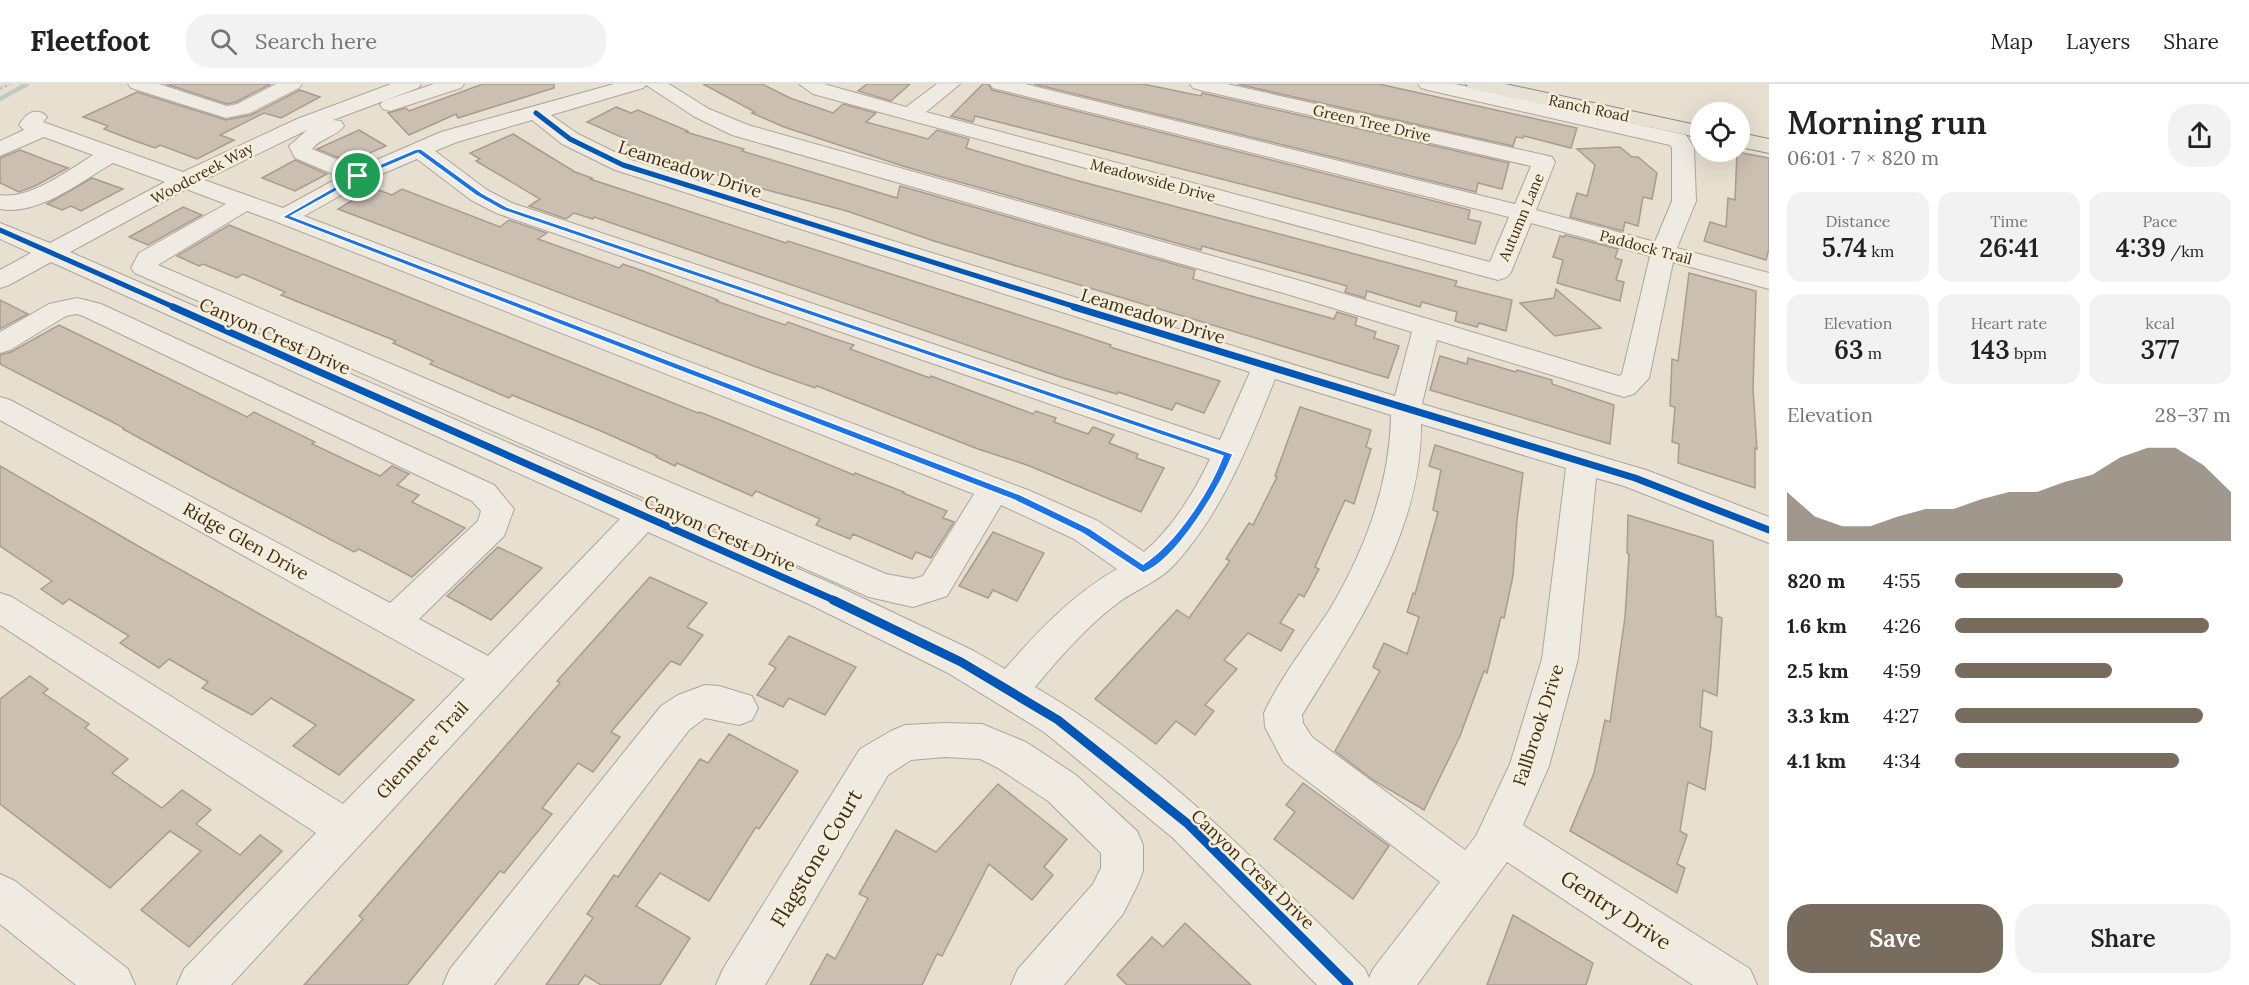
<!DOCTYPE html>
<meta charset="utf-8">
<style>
body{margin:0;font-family:Lora,serif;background:#f2f2f2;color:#222;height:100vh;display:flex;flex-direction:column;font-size:22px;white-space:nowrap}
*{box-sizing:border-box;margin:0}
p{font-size:20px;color:#767676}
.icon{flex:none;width:33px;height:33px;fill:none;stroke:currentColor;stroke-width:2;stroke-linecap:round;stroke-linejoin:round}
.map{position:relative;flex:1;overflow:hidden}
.side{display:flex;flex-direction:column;background:#fff;width:480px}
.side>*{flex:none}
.controls{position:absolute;left:1690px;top:18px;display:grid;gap:12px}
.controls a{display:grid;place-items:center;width:60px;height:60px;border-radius:50%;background:#fff;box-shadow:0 6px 24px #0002;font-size:30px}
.pin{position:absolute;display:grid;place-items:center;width:51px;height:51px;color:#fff;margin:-26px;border:3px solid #fff;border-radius:50%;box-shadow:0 2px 6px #0007}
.round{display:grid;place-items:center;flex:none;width:63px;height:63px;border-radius:24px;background:#f2f2f2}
.head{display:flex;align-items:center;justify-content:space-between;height:102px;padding:0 18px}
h1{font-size:33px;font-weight:600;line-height:45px}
.metrics{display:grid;grid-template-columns:repeat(3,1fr);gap:9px;height:102px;padding:6px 18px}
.metrics div{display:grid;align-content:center;border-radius:15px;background:#f2f2f2;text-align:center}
.metrics b{font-size:26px;font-weight:600}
.metrics small{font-size:16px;font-weight:400}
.metrics p{font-size:16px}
.chart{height:168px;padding:12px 18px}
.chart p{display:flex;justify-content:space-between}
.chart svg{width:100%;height:108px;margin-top:6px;fill:#786c5e;opacity:.7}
.action{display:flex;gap:12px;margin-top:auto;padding:12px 18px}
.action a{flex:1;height:69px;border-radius:24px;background:#786c5e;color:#fff;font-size:24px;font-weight:600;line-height:69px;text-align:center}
.action a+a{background:#f2f2f2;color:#222}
ul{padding:0 18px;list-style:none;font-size:20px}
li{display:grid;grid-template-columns:96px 72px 1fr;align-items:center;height:45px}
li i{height:15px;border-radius:8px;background:#786c5e}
header{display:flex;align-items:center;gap:36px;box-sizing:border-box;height:84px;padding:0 30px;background:#fff;border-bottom:2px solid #e0e0e0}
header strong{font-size:28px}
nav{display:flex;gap:33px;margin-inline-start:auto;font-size:21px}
.search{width:420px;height:54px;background:#f2f2f2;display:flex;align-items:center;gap:15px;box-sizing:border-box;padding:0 21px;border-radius:24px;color:#767676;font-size:22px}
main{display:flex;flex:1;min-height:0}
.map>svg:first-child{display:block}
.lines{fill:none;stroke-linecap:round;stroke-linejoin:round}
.stream{stroke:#bcccc2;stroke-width:4.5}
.building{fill:#cbbfb2;stroke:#a89c90;stroke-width:1.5}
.minor-casing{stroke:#ada599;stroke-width:2}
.major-casing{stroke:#928b80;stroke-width:2}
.path{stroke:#c8c2b9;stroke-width:3;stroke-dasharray:3 2;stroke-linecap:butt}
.minor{fill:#efebe3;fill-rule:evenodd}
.major{fill:#e6e1d4;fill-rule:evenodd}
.cycleway-far2-casing{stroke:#f7eed8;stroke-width:8}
.cycleway-far1-casing{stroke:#f7eed8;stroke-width:10}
.cycleway-casing{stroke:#f7eed8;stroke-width:13}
.cycleway-far2{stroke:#0057b8;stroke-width:5}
.cycleway-far1{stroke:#0057b8;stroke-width:7}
.cycleway{stroke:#0057b8;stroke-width:9}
.route{fill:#1a73e8;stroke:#fff;stroke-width:1.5;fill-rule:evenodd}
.labels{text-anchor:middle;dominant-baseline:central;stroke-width:5;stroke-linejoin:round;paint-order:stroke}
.far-street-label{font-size:15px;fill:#3d2e20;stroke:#f7eed8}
.street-label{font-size:18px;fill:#3d2e20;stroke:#f7eed8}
.near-street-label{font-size:21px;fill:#3d2e20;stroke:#f7eed8}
</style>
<header>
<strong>Fleetfoot</strong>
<div class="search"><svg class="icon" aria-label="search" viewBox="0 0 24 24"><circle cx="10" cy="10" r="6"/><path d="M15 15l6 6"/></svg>Search here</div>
<nav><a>Map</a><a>Layers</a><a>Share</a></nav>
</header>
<main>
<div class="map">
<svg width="1769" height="901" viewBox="0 0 1769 901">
<rect width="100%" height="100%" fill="#e7e0d1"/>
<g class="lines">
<polyline class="stream" points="0,15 27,0"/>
</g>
<g class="building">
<polygon points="166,0 271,0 236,18 227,20"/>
<polygon points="483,0 554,0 554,4 458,34 456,30 409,51 388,29 406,24 409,27"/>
<polygon points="703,0 762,0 790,14 833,29 843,20 876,29 866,38 928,55 937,46 969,55 966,64 1075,96 1457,197 1455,202 1512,216 1506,247 1479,239 1477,243 1455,237 1457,228 1422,218 1420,223 1367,207 1365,214 1345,208 1347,202 1202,162 1201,166 906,83 784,43 752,29 755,28"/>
<polygon points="867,0 910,0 891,17 858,7"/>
<polygon points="983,0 988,0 992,6 1470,126 1468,135 1481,138 1475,160 975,32 973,38 951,32"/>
<polygon points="1034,0 1143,0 1201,12 1202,9 1509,79 1502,105 1478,99 1476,108"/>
<polygon points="1237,0 1379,0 1577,44 1571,64 1524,52 1523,54 1516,53 1513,62"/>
<polygon points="300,6 320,13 281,34 264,29 220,51 234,56 197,75 160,61 155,64 127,54 104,45 108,42 83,33 137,8 226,36 251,31"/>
<polygon points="616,23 631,29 638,26 688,47 686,48 744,65 742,67 897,114 900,102 1195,186 1193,195 1251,212 1334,235 1337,228 1357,234 1355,241 1376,248 1374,254 1399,262 1388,294 934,157 847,127 767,106 650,70 621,58 626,55 587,38"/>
<polygon points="359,46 386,62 349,78 317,65"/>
<polygon points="513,50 575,88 592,94 590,95 786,159 788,157 1063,245 1111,261 1110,263 1220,297 1204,329 1176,319 1172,326 1118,308 1117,310 1063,294 594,133 593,135 574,129 566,135 529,122 540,115 476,77 480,75 470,69"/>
<polygon points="1620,63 1632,73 1638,73 1657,89 1652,115 1643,113 1638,142 1625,138 1623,147 1570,133 1577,109 1587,112 1595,81 1577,65"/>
<polygon points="20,66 51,78 68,84 35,102 19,108 0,99 0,74"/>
<polygon points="1737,68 1769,74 1769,165 1766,176 1704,157 1710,138 1726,143 1728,114 1735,116"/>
<polygon points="295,76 327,90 295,107 262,94"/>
<polygon points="92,94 123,105 81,127 71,122 62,126 47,120"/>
<polygon points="373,104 392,111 402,105 500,143 509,136 547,149 538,155 619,184 623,180 643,187 718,216 716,217 785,241 788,238 832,254 854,261 850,265 930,294 931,292 1033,330 1036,327 1056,334 1054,338 1088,350 1093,343 1114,351 1109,359 1138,370 1136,374 1164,384 1141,428 1027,381 978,365 817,302 815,304 767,287 338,125"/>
<polygon points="183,123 202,131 148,161 129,153"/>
<polygon points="229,141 698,329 700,328 742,345 854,391 855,389 904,408 903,409 947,427 943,434 954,438 931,474 916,468 912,475 853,450 850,455 816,441 820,435 756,407 752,412 677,379 675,382 656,373 657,372 601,347 512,311 509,314 430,280 433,277 393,259 396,257 281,211 285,208 243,190 237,194 203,180 199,182 177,172"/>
<polygon points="1565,151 1618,165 1615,174 1622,176 1616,196 1624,198 1620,217 1557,199 1563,176 1553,173 1560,152 1564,153"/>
<polygon points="1689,189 1756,207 1753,305 1757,365 1755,364 1755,404 1678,379 1679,360 1672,358 1675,323 1670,322 1672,275 1678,277"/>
<polygon points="1556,205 1601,244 1555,252 1520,219 1554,214"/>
<polygon points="0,216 28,230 0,245"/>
<polygon points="59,241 247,333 254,328 315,358 312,360 380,392 392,382 409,390 397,401 419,411 412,418 465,444 412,493 359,465 354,468 211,393 123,345 124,344 0,280 0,271 11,268"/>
<polygon points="1440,272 1467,280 1468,274 1516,288 1517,286 1552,296 1552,300 1614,321 1610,360 1430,306"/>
<polygon points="1300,323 1371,346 1366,363 1371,365 1354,420 1345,416 1315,483 1319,485 1304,513 1299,510 1280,539 1294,546 1281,567 1248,549 1224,576 1237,585 1205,621 1214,627 1195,651 1176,637 1156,660 1095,615 1177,526 1189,534 1230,477 1226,475 1249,439 1253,441 1277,393 1275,392"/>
<polygon points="1435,361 1523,389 1517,436 1513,492 1504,534 1501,533 1487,589 1484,587 1460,652 1424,726 1373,696 1335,667 1380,587 1373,583 1384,559 1407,570 1419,533 1407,528 1413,509 1415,510 1438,428 1433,426 1441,386 1429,382"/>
<polygon points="0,382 145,466 414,616 339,691 293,662 316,641 271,614 252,631 202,604 208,598 169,575 159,584 120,559 129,552 69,515 63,520 41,505 52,497 0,462"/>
<polygon points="1628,431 1713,457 1716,532 1722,534 1717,612 1703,606 1700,643 1712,648 1711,662 1705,706 1688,698 1680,747 1687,751 1677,780 1685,784 1677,809 1570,747 1594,689 1605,636 1610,638 1625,533 1629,470 1627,469"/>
<polygon points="993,448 1044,469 1017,517 993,506 988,514 959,502"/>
<polygon points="498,463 542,484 491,536 447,512"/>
<polygon points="650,493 707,519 687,543 703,551 680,581 671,577 611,648 620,653 593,688 578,679 542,724 552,730 504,789 500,787 407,901 304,901 363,835 359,832 560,599 557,597"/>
<polygon points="789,552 856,583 825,631 789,614 783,623 757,611 776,584 769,580"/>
<polygon points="30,592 48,605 43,609 89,640 85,644 128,675 112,689 162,724 182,706 211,726 196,740 240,771 260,751 282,767 189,863 141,826 201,767 170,747 110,804 0,720 0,615"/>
<polygon points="729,650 798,687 759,745 756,743 709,817 660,789 636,822 690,854 660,901 601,901 585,891 578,901 546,901 593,834 587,830 614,791 618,793 700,675 708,679"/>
<polygon points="1303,699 1389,762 1353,815 1274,755 1295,728 1286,721"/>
<polygon points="998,700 1067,755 1044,783 1053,791 1032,816 989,780 942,872 937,870 922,901 810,901 827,870 835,875 868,814 859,810 896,746 936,768"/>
<polygon points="1513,831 1593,879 1586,901 1487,901"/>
<polygon points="1185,839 1251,901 1127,901 1117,891 1152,853 1163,863"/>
</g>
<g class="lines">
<g class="minor-casing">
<g id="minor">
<polygon points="128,0 159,0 227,22 237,20 276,0 302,0 299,4 250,29 226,34 131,4"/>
<path d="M391 0H421L418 4 333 36 341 37 344 42C337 52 319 55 312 65L358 84 441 48 614 0H669L709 25 748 41 1308 199 1619 292 1622 290 1650 172 1531 139 1511 188 1507 193 1498 196 813 10 799 0H824L906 23 937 0H960L926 28 1490 178 1509 133 993 4 990 0H1025L1515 120 1531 82 1200 6 1193 4 1190 0H1227L1544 71 1552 73 1555 78 1536 126 1655 158 1672 117V64L1670 61 1428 6 1421 4 1418 0H1455L1686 51 1694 64 1696 117 1677 164 1769 189V205L1673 178 1649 294 1634 310 1624 313 1437 256 1422 320 1646 386 1769 433V459L1624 402 1596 394 1578 575 1549 682 1523 741 1750 885 1757 901H1693L1507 778 1417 901H1317L1173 754 1044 648 948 589 811 521 648 448 231 901H177L184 885 316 749 0 541V509L12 513 343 720 465 595 0 336V313L10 316 390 519 478 437 481 427 472 417 83 232 77 230 66 232 10 266 0 269V248L49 220 77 214 101 220 494 401 514 425 504 452 419 535 488 572 620 435 51 178 9 201 0 204V186L31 169 0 155V139L50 159 165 98 113 79C81 97 39 132 0 125V111C29 116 69 86 93 71L44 53 0 72V57L24 46 19 41C26 31 30 25 43 29L47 33 43 38 183 88 297 35ZM646 1 695 33 732 51 1290 211 1412 248 1395 312 631 76 578 50 551 31 643 4ZM532 36 562 60 615 86 1250 288 1220 356 512 119 487 106 435 67 457 58ZM307 46 289 62 295 74 340 93 283 124 204 96ZM417 75 471 116 496 129 1210 375C1194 409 1172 444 1144 468L1098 437 1028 406 304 132 366 97ZM186 105 226 120 139 169 131 184 135 189 869 513 913 523 947 512 1001 421 1074 455 1117 485C1073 510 1038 547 1005 585L974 567 835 501 70 168ZM247 127 277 138 974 410 923 492 913 495 886 490 158 181ZM1275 295 1391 331C1390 400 1365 466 1330 525 1308 559 1281 592 1264 629L1265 643 1284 679 1440 798 1373 885 1369 894 1365 885C1262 784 1161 676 1035 603 1061 572 1087 542 1119 518 1137 505 1160 497 1175 480 1223 427 1249 360 1275 295ZM1421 340 1566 384 1542 575 1510 680 1476 752 1465 766 1312 653 1303 639 1302 631C1356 543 1422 448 1421 340Z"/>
<polygon points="434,0 464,0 461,4 390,27 383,25 380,21 383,17"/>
<polygon points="705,601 719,602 752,612 758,624 752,636 739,641 705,634 689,646 494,901 443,901 450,885 661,622 678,611"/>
<polygon points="945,639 982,640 1026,658 1076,691 1137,747 1143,761 1143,787 1137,802 1123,830 1064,901 1011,901 1018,885 1093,800 1101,784 1101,769 1048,717 998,684 980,675 945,673 911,676 888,691 765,901 716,901 723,885 860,665 891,647 905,641"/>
<polygon points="0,790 15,797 128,885 135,901 76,901 0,840"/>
</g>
</g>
<g class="major-casing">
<g id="major">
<polygon points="1466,0 1505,0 1701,42 1701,54 1476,6 1469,4"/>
<polygon points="1740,49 1769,55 1769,69 1740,63"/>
</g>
</g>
<polyline class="path" points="0,5 10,0"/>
<use href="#minor" class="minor"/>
<use href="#major" class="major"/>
<g class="cycleway-far2-casing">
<g id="cycleway-far2">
<polyline points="536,29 570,55 623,81 1079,224"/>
<polyline points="0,146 176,224"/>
</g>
</g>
<g class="cycleway-far1-casing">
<g id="cycleway-far1">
<polyline points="173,223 836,517"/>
<polyline points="1074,223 1635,394 1769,446"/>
</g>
</g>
<g class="cycleway-casing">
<polyline id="cycleway" points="833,516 961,578 1058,636 1188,740 1349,901"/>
</g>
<use href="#cycleway-far2" class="cycleway-far2"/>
<use href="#cycleway-far1" class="cycleway-far1"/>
<use href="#cycleway" class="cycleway"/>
</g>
<path class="route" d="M416 65H421L482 109 507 123 1233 370C1219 405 1177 476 1143 489L1082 449 1014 416 282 133 355 91ZM418 69 477 112 502 126 1223 372C1209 408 1176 459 1143 480L1089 444 1021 411 291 132 360 94Z"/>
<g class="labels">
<g class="far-street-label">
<text transform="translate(1589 24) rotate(12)">Ranch Road</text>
<text transform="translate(1372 39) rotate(13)">Green Tree Drive</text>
<text transform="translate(202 89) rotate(-28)">Woodcreek Way</text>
<text transform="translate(1153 96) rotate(15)">Meadowside Drive</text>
<text transform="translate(1521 133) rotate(-67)">Autumn Lane</text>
<text transform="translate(1646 163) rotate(15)">Paddock Trail</text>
</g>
<g class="street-label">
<text transform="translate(690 85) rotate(18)">Leameadow Drive</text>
<text transform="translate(1153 232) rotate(17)">Leameadow Drive</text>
<text transform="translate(275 252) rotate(24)">Canyon Crest Drive</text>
<text transform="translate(720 449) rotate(24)">Canyon Crest Drive</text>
<text transform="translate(246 457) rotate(29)">Ridge Glen Drive</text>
<text transform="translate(1538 641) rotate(-72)">Fallbrook Drive</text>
<text transform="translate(422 666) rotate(-47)">Glenmere Trail</text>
<text transform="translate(1253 785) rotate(44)">Canyon Crest Drive</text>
</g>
<g class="near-street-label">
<text transform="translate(816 774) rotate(-59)">Flagstone Court</text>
<text transform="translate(1616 826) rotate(33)">Gentry Drive</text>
</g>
</g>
</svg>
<div class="controls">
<a><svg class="icon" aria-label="locate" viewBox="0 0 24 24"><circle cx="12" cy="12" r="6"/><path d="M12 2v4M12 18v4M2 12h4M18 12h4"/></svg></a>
</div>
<div class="pin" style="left:358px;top:92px;background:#1e9e55"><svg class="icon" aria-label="arrive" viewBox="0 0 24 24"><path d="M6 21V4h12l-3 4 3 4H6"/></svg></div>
</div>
<section class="side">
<div class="head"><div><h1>Morning run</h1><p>06:01 · 7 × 820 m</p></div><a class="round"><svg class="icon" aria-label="share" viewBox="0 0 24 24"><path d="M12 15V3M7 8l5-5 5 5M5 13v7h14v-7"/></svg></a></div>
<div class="metrics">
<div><p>Distance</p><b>5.74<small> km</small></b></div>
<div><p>Time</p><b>26:41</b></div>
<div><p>Pace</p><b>4:39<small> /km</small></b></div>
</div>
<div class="metrics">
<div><p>Elevation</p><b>63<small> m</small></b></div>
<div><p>Heart rate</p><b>143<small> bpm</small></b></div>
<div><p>kcal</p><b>377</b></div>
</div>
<div class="chart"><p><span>Elevation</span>28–37 m</p>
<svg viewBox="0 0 160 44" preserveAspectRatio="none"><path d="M0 44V24L10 34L20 38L30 38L40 34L50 31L60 31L70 27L80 24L90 24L100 20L110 17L120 10L130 6L140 6L150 13L160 24V44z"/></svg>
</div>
<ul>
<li><b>820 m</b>4:55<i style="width:61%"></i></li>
<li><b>1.6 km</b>4:26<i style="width:92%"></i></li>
<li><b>2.5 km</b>4:59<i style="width:57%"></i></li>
<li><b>3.3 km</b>4:27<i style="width:90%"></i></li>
<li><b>4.1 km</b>4:34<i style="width:81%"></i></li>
</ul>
<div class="action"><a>Save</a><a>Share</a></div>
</section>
</main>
